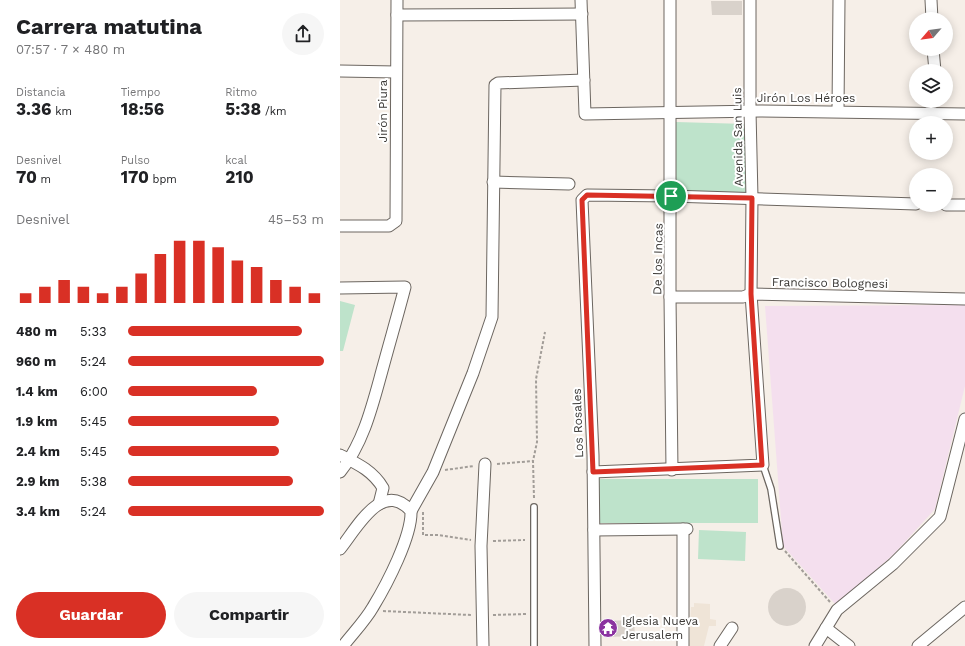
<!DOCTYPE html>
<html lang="es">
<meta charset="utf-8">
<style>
body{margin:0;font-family:"Work Sans",sans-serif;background:#f6f6f6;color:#202124;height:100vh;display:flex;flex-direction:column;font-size:15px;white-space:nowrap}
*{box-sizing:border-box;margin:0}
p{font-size:13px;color:#757577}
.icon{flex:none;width:22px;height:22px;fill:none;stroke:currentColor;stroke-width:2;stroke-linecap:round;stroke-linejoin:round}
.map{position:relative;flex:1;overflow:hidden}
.side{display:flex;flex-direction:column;background:#fff;width:340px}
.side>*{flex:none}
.needle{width:26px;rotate:242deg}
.tools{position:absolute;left:569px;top:12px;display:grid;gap:8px}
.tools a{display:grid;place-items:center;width:44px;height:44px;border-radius:50%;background:#fff;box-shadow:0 2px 10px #0003;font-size:20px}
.pin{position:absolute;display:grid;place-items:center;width:34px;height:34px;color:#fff;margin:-17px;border:2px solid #fff;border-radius:50%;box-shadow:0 1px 4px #0007}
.round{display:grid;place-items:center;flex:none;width:42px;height:42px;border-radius:21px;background:#f6f6f6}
.headline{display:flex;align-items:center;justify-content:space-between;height:68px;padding:0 16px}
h1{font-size:22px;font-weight:700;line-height:30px}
.metrics{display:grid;grid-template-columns:repeat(3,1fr);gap:6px;height:68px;padding:4px 16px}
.metrics div{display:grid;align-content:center}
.metrics b{font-size:17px;font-weight:700}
.metrics small{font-size:11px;font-weight:400}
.metrics p{font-size:11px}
.chart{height:112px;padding:8px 16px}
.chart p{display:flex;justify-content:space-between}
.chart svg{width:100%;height:72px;margin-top:4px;stroke:#d93025;stroke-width:6}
.button{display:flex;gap:8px;margin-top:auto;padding:8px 16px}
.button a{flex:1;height:46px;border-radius:24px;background:#d93025;color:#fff;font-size:16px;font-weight:700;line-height:46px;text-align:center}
.button a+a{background:#f6f6f6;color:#202124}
ul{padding:0 16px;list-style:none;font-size:13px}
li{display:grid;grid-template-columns:64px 48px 1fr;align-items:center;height:30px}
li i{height:10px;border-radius:5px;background:#d93025}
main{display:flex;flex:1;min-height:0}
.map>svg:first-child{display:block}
.built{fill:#efe4d7}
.education{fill:#f4dfee}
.green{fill:#bee3cb}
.building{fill:#d9d2cb}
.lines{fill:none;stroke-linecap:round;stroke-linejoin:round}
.service-casing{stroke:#6c6660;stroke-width:8}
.minor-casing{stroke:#6c6660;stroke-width:13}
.path{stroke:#a29d98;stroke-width:2;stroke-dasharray:3 2;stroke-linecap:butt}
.service{stroke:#fff;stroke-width:5.5}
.minor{stroke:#fff;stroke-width:11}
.route-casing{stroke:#fff;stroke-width:8}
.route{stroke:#d93025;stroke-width:5}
.labels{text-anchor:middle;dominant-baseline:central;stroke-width:4;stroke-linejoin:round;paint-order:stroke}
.street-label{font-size:12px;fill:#3b3936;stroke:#fff}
.poi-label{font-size:12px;fill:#3b3936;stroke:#fff;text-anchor:start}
</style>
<main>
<section class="side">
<div class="headline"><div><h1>Carrera matutina</h1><p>07:57 · 7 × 480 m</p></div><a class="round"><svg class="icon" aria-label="share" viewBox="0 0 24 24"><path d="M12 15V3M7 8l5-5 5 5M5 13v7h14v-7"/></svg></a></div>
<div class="metrics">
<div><p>Distancia</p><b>3.36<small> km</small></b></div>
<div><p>Tiempo</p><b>18:56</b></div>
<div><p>Ritmo</p><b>5:38<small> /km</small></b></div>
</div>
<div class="metrics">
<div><p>Desnivel</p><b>70<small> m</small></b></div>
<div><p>Pulso</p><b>170<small> bpm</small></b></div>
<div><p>kcal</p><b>210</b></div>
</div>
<div class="chart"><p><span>Desnivel</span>45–53 m</p>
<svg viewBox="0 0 160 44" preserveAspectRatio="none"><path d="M5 44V38M15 44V34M25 44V30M35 44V34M45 44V38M55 44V34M65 44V26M75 44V14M85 44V6M95 44V6M105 44V10M115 44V18M125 44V22M135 44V30M145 44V34M155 44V38"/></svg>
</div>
<ul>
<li><b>480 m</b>5:33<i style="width:89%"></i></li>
<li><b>960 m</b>5:24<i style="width:100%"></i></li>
<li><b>1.4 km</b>6:00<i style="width:66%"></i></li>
<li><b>1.9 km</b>5:45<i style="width:77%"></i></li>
<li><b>2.4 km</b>5:45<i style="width:77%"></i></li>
<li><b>2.9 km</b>5:38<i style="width:84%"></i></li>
<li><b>3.4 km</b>5:24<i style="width:100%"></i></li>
</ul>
<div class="button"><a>Guardar</a><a>Compartir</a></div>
</section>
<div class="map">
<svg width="625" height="646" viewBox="0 0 625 646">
<rect width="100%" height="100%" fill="#f6efe8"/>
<polygon class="built" points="354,603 370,604 370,619 376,620 376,626 369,626 364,646 349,646 351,607 354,607"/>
<polygon class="education" points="625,305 625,386 595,509 553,555 496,605 443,546 425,306"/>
<g class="green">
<polygon points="336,122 406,124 408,195 336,198"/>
<polygon points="0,301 15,305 3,351 0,351"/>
<rect x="259" y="479" width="159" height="44"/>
<polygon points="359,530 406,532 405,561 358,559"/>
</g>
<g class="building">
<polygon points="371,1 402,1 402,15 372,15"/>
<circle cx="447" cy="607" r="19"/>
<polygon points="294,620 295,636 266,637 265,621"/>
</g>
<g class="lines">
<g class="service-casing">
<g id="service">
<polyline points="423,465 431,489 440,546"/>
<polyline points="194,646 194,507"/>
</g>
</g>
<g class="minor-casing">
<g id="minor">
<polyline points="241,0 245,114 420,111 625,114"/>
<polyline points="330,0 330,297 332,470"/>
<polyline points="591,0 592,19"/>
<polyline points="57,15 242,14"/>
<polyline points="593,49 595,71"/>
<polyline points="0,71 56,72"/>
<polyline points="498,111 499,0"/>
<polyline points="153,182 229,184"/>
<polyline points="606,205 625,205"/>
<polyline points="0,226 49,226 56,221 57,0"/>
<path d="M0 288 65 287C58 314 50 341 43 367 33 403 24 443 0 472"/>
<polyline points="330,297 403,297 411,294 625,299"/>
<path d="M0 455C18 464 33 471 43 488L39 504"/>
<polyline points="253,472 423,465 411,294 412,198 410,111 410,0"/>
<polyline points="71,511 93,472 133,373 152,317 155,85 158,83 244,80"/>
<polyline points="254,530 347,529"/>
<path d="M0 549C17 528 42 479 71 511 72 536 47 584 33 607 25 621 13 633 3 646"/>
<polyline points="486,628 509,646"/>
<polyline points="143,646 141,546 145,464"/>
<polyline points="255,646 253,455 242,200 247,195 331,196 576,204"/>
<polyline points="343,646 343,529"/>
<polyline points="380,646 392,628"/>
<polyline points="475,646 497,610 553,564 600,517 625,419"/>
<polyline points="578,646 625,607"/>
</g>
</g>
<g class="path">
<polyline points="157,464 193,461"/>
<polyline points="105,470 134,466"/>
<polyline points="194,498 193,461 197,442 196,379 205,332"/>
<polyline points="83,512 83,535 98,535 131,540"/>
<polyline points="153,541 185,540"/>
<polyline points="445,551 490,602"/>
<polyline points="43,611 131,615"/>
<polyline points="153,615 186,614"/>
</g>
<use href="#service" class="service"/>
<use href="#minor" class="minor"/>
</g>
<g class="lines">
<g class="route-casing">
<polygon id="route" points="247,195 412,198 411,294 422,465 253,472 242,200"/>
</g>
<use href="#route" class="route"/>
</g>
<defs>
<g id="temple-disc" transform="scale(1)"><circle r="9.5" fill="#8b33a0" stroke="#fff"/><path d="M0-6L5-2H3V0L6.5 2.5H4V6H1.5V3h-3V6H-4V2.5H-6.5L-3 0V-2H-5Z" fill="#fff"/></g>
</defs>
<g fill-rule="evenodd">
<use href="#temple-disc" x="268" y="628"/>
</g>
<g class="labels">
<g class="street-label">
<text x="466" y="98">Jirón Los Héroes</text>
<text transform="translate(43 111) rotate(-90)">Jirón Piura</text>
<text transform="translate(398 137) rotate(-91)">Avenida San Luis</text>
<text transform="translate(318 259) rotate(-89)">De los Incas</text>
<text transform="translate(490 283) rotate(1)">Francisco Bolognesi</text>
<text transform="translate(238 423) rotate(-92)">Los Rosales</text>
</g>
<g class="poi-label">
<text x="282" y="621">Iglesia Nueva<tspan x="282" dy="14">Jerusalem</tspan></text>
</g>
</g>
</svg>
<div class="tools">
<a><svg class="needle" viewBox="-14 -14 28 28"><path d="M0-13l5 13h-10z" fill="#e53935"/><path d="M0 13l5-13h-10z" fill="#757577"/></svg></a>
<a><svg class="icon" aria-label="layers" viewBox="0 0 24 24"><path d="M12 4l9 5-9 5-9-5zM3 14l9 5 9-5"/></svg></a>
<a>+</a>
<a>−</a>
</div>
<div class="pin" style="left:331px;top:196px;background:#1e9e55"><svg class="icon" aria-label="arrive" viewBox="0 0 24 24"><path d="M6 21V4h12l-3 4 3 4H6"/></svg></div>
</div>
</main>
